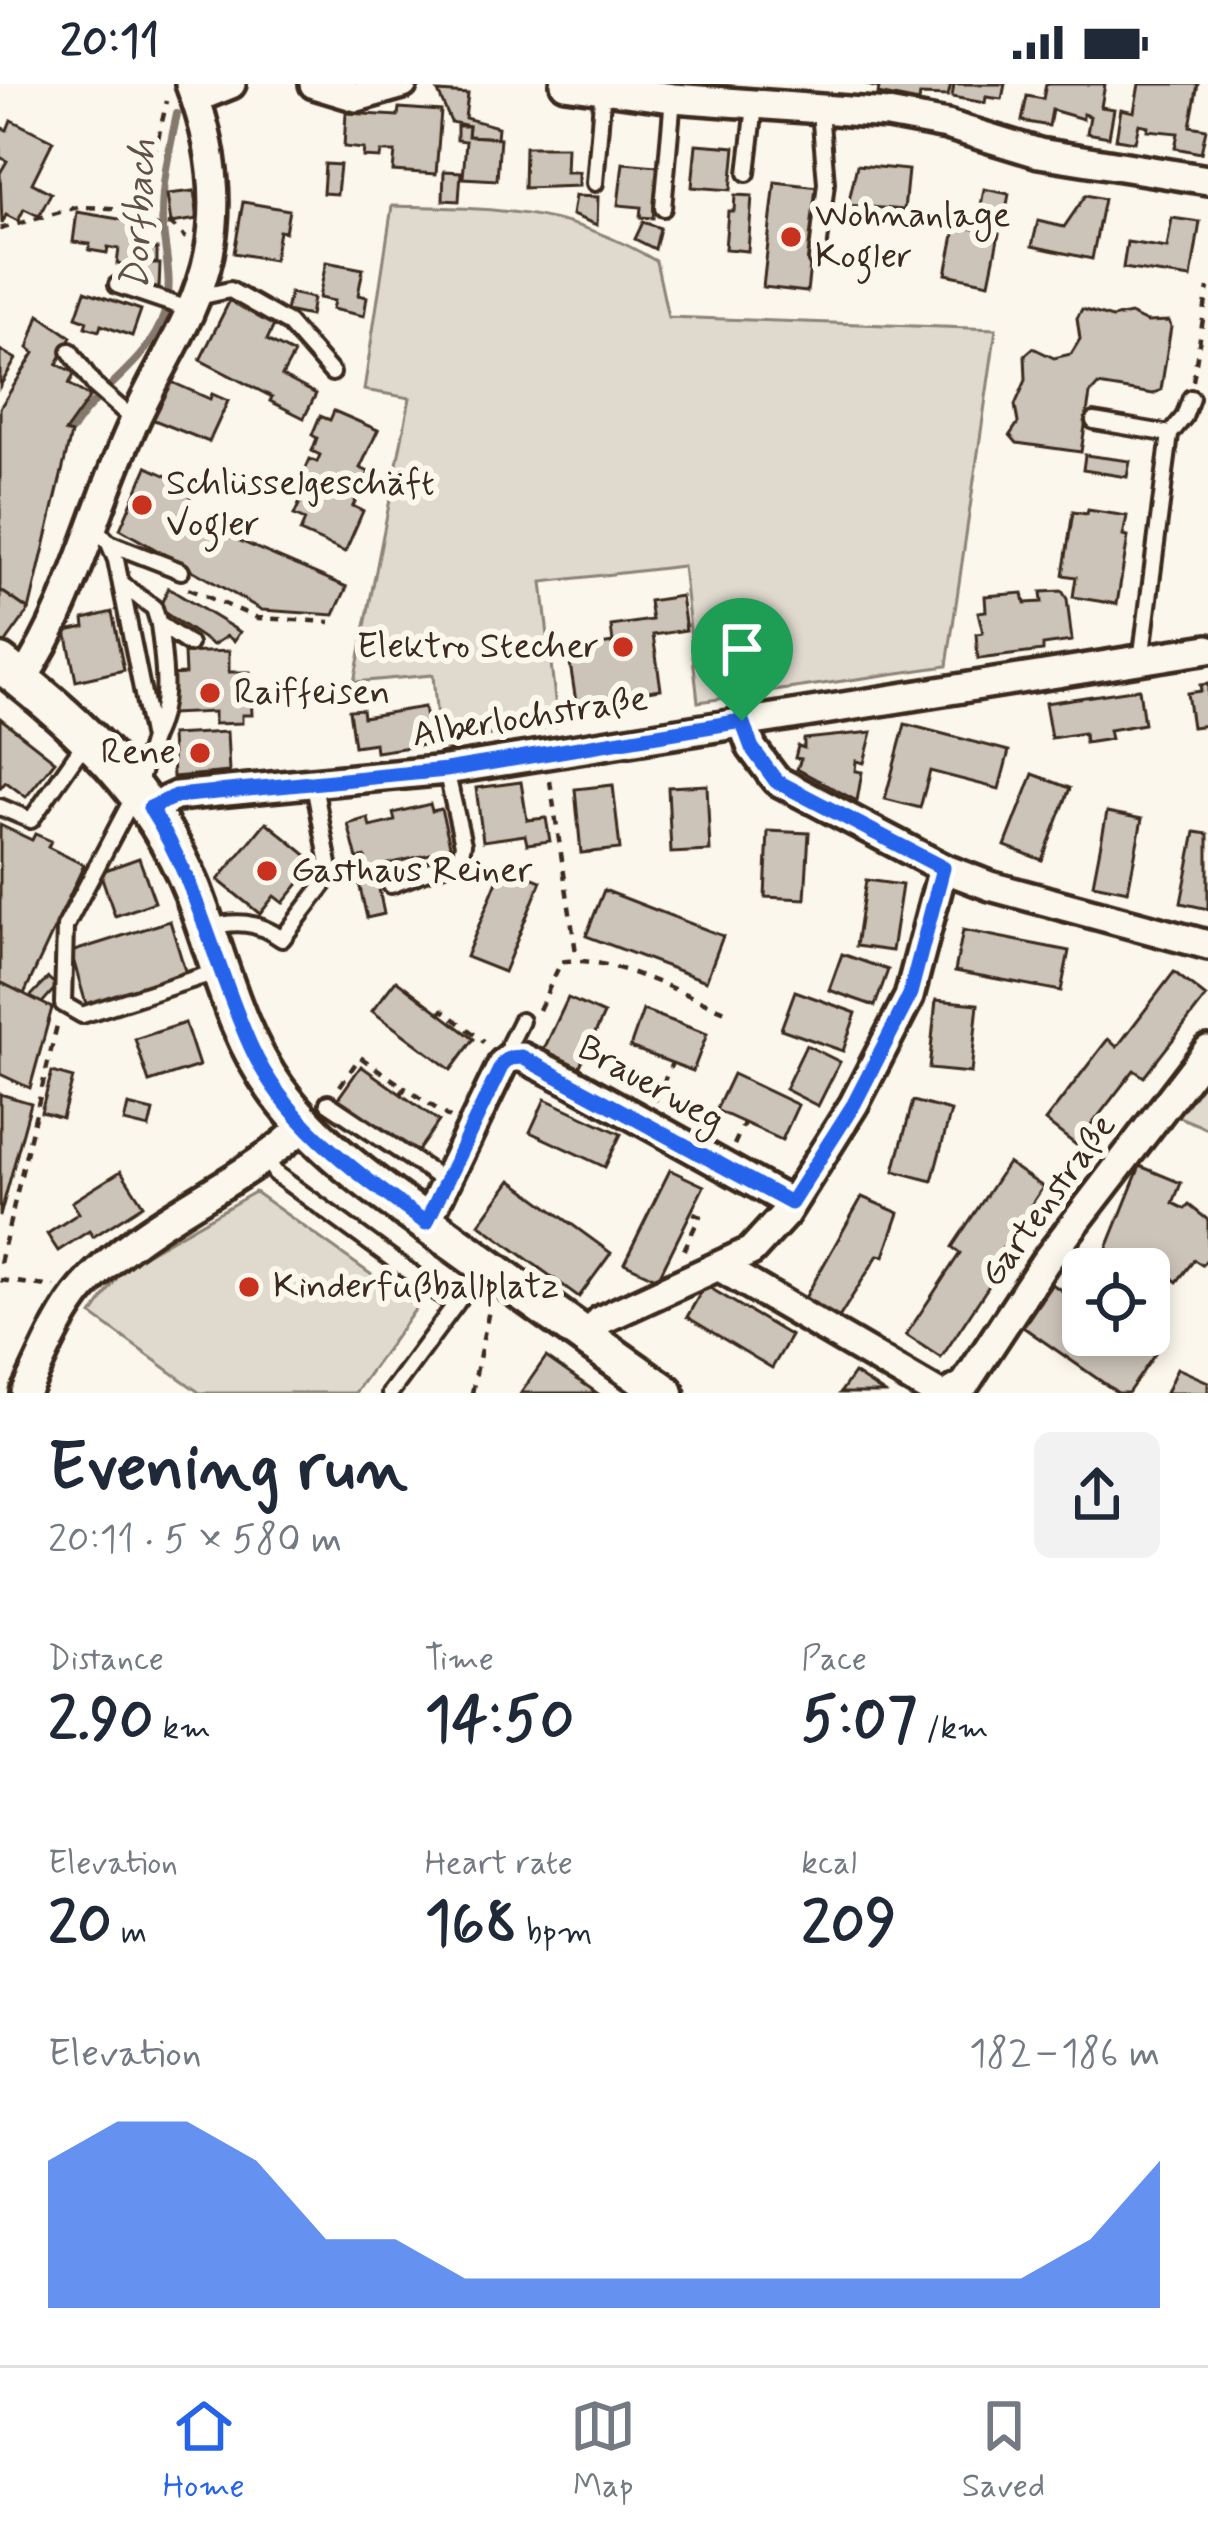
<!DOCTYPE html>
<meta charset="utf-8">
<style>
body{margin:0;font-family:Mynerve,sans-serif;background:#f2f2f3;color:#1f2937;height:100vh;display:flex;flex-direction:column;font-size:45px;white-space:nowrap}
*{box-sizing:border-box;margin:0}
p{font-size:39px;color:#747a83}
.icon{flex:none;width:66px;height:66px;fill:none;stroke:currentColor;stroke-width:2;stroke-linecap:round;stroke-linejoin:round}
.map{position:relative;height:1309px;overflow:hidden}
.side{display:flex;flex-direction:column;background:#fff;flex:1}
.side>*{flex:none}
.controls{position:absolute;left:1062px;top:1164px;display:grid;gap:24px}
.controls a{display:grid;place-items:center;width:108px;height:108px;border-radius:18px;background:#fff;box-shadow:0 6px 18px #0003;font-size:60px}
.pin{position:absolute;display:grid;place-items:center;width:102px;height:102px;color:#fff;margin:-123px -51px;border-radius:50% 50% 50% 0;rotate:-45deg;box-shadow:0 0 12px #0007}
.pin .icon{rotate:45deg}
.round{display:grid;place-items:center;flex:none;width:126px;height:126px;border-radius:18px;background:#f2f2f3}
.headline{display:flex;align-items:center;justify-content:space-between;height:204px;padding:0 48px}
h1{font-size:66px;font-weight:700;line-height:90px}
.metrics{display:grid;grid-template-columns:repeat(3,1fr);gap:18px;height:204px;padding:12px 48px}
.metrics div{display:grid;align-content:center}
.metrics b{font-size:60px;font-weight:700}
.metrics small{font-size:33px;font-weight:400}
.metrics p{font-size:33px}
.chart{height:336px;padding:24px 48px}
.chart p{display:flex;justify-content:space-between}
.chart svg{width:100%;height:216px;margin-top:12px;fill:#2563eb;opacity:.7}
.status{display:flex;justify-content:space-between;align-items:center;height:84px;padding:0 60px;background:#fff;direction:ltr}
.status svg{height:33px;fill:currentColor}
.dock{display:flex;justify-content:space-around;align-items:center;height:168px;border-top:3px solid #e0e1e3;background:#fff;font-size:33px;color:#747a83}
.dock a{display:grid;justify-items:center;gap:6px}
.dock .current{color:#2563eb}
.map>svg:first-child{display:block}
.green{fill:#dfd9ce;stroke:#8d8276;stroke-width:3}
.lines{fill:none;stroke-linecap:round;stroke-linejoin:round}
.stream{stroke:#85796d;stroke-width:8}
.building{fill:#ccc4b9;stroke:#3b2a1e;stroke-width:3}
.service-casing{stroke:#3b2a1e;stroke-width:22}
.minor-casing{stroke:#3b2a1e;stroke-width:36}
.secondary-casing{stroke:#3b2a1e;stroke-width:45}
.path{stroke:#3b2a1e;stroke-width:4.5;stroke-dasharray:9 9;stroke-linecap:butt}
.service{stroke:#fbf7ec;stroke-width:14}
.minor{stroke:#fbf7ec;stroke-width:27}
.secondary{stroke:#fbf7ec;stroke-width:36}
.route-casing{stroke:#fff;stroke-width:24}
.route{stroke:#2563eb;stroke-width:15}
.poi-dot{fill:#c8321e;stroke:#fbf7ec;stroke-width:4.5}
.labels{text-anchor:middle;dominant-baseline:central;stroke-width:12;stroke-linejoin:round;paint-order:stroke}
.poi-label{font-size:36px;fill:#3b2a1e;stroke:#fbf7ec;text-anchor:start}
.street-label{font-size:36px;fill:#3b2a1e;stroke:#fbf7ec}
.water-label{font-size:39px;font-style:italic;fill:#605246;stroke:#fbf7ec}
</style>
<div class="status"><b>20:11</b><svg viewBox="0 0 49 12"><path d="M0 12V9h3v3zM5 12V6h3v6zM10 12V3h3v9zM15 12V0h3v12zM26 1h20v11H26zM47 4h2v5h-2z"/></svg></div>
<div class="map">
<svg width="1208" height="1309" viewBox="0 0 1208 1309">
<rect width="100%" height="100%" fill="#fbf7ec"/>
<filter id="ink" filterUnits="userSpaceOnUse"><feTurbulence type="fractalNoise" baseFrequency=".00833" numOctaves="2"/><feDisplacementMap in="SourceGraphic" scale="24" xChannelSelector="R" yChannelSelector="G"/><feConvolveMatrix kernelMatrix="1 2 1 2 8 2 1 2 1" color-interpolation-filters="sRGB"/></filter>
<g filter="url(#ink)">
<g class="green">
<path d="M392 122C494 125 566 123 656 177L668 233 996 245 947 582 698 618 683 482 542 498 558 642 461 655 458 646 438 648 433 591 354 598 410 314 364 306Z"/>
<polygon points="1208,979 1208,1045 1169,1029"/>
<polygon points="255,1108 417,1223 355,1309 200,1309 92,1231 125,1182"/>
</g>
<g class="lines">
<path class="stream" d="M72 346C98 303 148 280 164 231 175 197 163 165 162 131 162 97 170 63 177 30"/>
</g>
<g class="building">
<polygon points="951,0 948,12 920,11 919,18 878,10 879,4 867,1"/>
<polygon points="954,0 1005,0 1002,15 986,13 985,19 952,13"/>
<polygon points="1046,0 1105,0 1101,23 1114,25 1109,53 1087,49 1090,32 1083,30 1083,35 1052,26 1049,42 1022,37 1027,12 1043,15"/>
<polygon points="1139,0 1198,0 1190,42 1206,45 1201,69 1175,64 1178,49 1147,46 1148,42 1139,40 1135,58 1116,55 1121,25 1134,28"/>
<polygon points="438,8 468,10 465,34 498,43 497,54 468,52 469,42 451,38"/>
<polygon points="399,24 441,27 436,90 393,87 395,68 381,68 380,74 363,73 364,65 344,63 346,29 398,32"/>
<polygon points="11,36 53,57 32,99 51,109 39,132 24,125 18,137 6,131 2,140 0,89 7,77 0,73 0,43 7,46"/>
<polygon points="457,42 469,42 468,52 500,54 497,96 463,94 466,57 457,56"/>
<polygon points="696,60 735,63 731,106 692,103"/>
<polygon points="525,63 567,63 566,88 579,88 579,102 524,104"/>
<polygon points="623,79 658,82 653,134 640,133 641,123 618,121"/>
<polygon points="325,80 340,81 337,110 323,109"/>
<polygon points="857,81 908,86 904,126 848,121"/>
<polygon points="444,87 461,88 459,117 443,116"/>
<polygon points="775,98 819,103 807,208 763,203"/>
<polygon points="984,105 1009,110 1004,137 979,132"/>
<polygon points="194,107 198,135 171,139 167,110"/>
<polygon points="735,111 752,112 748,167 725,165 728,127 734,127"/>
<polygon points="1086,111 1104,115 1092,175 1032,162 1038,137 1064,143"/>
<polygon points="575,112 598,113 597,141 572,131"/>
<polygon points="243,118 289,126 285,148 279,147 274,176 234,169"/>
<polygon points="77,128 143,139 132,182 117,180 119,165 108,163 107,169 89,166 90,160 73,158"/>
<polygon points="1172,134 1200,138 1191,194 1123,184 1127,158 1167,164"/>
<polygon points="643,138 660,144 655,165 635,155"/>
<polygon points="956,141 999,150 989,199 946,190"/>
<polygon points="141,165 157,165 157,179 141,180"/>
<polygon points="326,178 363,185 358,211 367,213 364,232 332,225 334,217 319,214"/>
<polygon points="141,180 160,180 159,204 141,204"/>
<polygon points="85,207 141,226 132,252 101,241 99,247 85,243 87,237 76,233"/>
<polygon points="290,209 313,214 310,232 286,227"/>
<polygon points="232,212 277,235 267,256 294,270 282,292 316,310 304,334 270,317 272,313 200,276"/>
<polygon points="1082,225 1112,234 1130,230 1147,238 1169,237 1171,243 1161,306 1153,310 1098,301 1090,310 1081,368 1017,359 1010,351 1018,339 1015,321 1026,296 1025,271 1033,264 1054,274 1071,270 1080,255 1077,234"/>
<polygon points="39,231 71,253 57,280 75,289 69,300 90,313 65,348 71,350 29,526 0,506 0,324 34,269 28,264"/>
<polygon points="0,266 16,275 0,302"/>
<polygon points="167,296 210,315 212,310 228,317 209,358 149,334"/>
<polygon points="334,327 378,346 360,384 369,388 353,422 363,427 345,468 300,448 305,436 294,431 302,414 307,416 311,410 303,406 308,396 302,393 310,375 317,378 320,371 312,367 317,354 312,351 320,332 330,336"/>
<polygon points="1085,371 1130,377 1127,393 1083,386"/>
<polygon points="147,383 194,404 182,432 347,503 334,531 262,526 120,445"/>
<polygon points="1088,426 1127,432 1123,452 1128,453 1117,520 1073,513 1076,493 1063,491 1073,428 1087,430"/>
<polygon points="168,504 240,548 234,557 227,552 213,561 159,525"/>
<polygon points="0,506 29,526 4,561 0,558"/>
<polygon points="1062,507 1067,515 1072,557 1043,561 1043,567 978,575 976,550 983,549 978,528 986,527 985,512 1023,509 1025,519 1042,518 1041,508"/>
<polygon points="681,512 686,546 653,551 661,605 576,618 568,566 613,559 611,542 652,536 649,517"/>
<polygon points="112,528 124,586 76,597 66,547 85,543 84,535"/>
<polygon points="229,567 229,588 250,588 252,631 242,631 242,639 214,640 214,628 170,630 169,591 185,590 184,569"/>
<polygon points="1208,600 1208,641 1192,643 1187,609 1201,607 1200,601"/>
<polygon points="1139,605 1144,640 1109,646 1111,655 1085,659 1084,649 1051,654 1045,619"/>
<polygon points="424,623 430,660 376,668 375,659 354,662 349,626 362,625 363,633"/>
<polygon points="0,634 55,677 26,713 6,698 0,704"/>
<polygon points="905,640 1009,667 999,705 930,687 920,724 885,715"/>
<polygon points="227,648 229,688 173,693 171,651"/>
<polygon points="872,648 864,679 856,677 855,687 862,688 857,717 797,685 801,675 795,674 798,662 804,664 804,655"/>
<polygon points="453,652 455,666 440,669 437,655"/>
<polygon points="1033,690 1070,704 1042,776 1005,762"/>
<polygon points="521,698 527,736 546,734 550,757 527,760 525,751 483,757 476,704"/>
<polygon points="613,701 620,765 581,769 575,705"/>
<polygon points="707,701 710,767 671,769 668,703"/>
<polygon points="430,720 432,727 441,725 451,765 368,785 365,773 357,775 348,740 368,734 370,743 395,737 393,729"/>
<polygon points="1107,728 1142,735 1128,807 1093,800"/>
<polygon points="266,738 316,779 283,819 274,812 260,830 218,796"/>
<polygon points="0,741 32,756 35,750 51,757 48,763 84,781 24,910 0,898"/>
<polygon points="768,747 809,749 805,815 765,813"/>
<polygon points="1195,748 1208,750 1208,825 1181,819"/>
<polygon points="139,774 155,818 115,832 100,788"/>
<polygon points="503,782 541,797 504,888 466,873"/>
<polygon points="377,795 384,830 367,834 359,799"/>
<polygon points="866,796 902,801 892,867 856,862"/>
<polygon points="604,806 723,852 706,897 586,852"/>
<polygon points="170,837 186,890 86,920 71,868"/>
<polygon points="963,846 1069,867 1061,907 955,887"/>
<polygon points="842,870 888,886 875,922 829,906"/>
<polygon points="1174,888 1206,913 1144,993 1134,986 1076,1061 1045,1037 1108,955 1117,963"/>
<polygon points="48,894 57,902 42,919 30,913"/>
<polygon points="396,896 474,955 451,986 372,927"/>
<polygon points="0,898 52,924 30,1004 0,990"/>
<polygon points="795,907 856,929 843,967 781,945"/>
<polygon points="568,914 604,930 579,984 543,967"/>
<polygon points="936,916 978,920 971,989 929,985"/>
<polygon points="643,926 707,950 693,987 630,963"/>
<polygon points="185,939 199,982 149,998 135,955"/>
<polygon points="806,961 840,978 818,1022 785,1005"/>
<polygon points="361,982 439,1037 415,1071 337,1016"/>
<polygon points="52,988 73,994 62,1034 41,1028"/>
<polygon points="733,990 798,1021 782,1056 716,1026"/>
<polygon points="0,1010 31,1019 0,1132"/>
<polygon points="545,1015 621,1050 605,1083 530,1048"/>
<polygon points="913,1017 951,1027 932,1097 894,1087"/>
<polygon points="128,1021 153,1027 149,1044 124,1038"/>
<polygon points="1008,1079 1043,1103 988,1186 996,1191 941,1274 906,1251 960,1169 952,1163"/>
<polygon points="1140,1082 1181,1099 1173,1119 1185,1125 1189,1121 1208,1136 1208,1174 1202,1181 1194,1176 1177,1198 1148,1175 1143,1185 1114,1185 1101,1179"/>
<polygon points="670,1086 704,1102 658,1195 624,1179"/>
<polygon points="121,1087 143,1121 93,1153 89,1147 58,1167 47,1150 79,1129 72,1118"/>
<polygon points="511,1096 611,1169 579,1213 479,1140"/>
<polygon points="862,1113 899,1129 884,1172 878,1171 835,1240 801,1221"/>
<polygon points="1052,1200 1083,1221 1083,1251 1126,1251 1155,1270 1128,1309 1118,1309 1023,1243"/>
<polygon points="705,1201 791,1252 772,1284 687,1233"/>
<polygon points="546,1273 597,1309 521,1309"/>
<polygon points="1177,1284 1208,1298 1208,1309 1166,1309"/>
<polygon points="854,1289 884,1309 840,1309"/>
</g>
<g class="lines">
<g class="service-casing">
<g id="service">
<polyline points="747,89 755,22"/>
<polyline points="595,99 603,4"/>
<polyline points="663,124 673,14"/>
<polyline points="817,176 826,99 820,27"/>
<polyline points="117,201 191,226"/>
<polyline points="198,213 230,206 288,239 332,289"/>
<polyline points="70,267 95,302 134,336"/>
<polyline points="1094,337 1170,350"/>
<polyline points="92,441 109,459 116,476 152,655 137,706 65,843 63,920 82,931 216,888"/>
<polyline points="109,459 181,487"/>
<polyline points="121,500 154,524 159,540 189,560"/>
<polyline points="1141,577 1170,350 1184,333 1191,314"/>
<path d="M152 655C171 617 164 582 159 540"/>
<polyline points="0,723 31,736 86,657"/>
<polyline points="391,801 460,775 463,760 446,686"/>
<path d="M207 844C236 836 257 837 282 855L331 791 314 701"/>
<polyline points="510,973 510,959 521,937"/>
<polyline points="328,1019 446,1098"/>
<polyline points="265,1073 276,1090 455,1221 484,1181"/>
<polyline points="390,1309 455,1221"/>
</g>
</g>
<g class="minor-casing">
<g id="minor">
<polyline points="314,0 357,13 403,0"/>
<polyline points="565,0 673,14 888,30 947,41 1039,69 1208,96"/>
<polyline points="196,14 231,0"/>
<path d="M22 596C74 518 95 421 135 336 160 281 196 231 209 170 220 113 211 54 190 0"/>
<polyline points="742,637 752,664 776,696 943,784 990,802 1208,861"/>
<polyline points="150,724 176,712 446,686 1208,565"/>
<polyline points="426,1139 503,979 510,973 522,973 570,997 791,1119"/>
<polyline points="720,1183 936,1309"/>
<polyline points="587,1255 601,1236 751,1167 785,1130 854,1020 909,913 943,784"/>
<path d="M25 1309C42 1276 58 1233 83 1204 143 1135 238 1104 305 1041"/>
<polyline points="950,1309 965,1300 1045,1178 1208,966"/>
</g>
</g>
<g class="secondary-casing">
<path id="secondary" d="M0 579C81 642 153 708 192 805 218 872 234 948 277 1007 324 1071 392 1114 456 1160 525 1210 595 1260 665 1309"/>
</g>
<g class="path">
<polyline points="141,126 153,143 171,140 186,154"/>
<polyline points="0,145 78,123 141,125 167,17"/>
<polyline points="1193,297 1208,204"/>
<polyline points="188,505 258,534 330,538"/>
<polyline points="550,697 577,875"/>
<path d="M539 926 561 878C605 869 683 910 725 927"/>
<polyline points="440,930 443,926 484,958"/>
<polyline points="340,1002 360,973 405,1004"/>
<polyline points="401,1010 405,1004 450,1034"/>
<polyline points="655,1017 672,979"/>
<polyline points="734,1061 744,1039"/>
<polyline points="684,1166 700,1132 692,1128"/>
<polyline points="0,1179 58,937"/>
<polyline points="0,1196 54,1203"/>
<polyline points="472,1309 490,1221"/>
</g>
<use href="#service" class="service"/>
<use href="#minor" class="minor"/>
<use href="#secondary" class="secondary"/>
</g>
</g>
<g class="lines" filter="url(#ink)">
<g class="route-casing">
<path id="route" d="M742 637 752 664 776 697 943 784 909 913 854 1020 791 1119 522 973 510 974 503 979 426 1139C359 1090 286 1041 251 963 215 884 198 798 150 724L176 712 446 686Z"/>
</g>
<use href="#route" class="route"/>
</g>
<g class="poi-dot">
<circle cx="791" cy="153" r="12"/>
<circle cx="142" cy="421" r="12"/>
<circle cx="623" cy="563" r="12"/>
<circle cx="210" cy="609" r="12"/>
<circle cx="200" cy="669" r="12"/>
<circle cx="267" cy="787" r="12"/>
<circle cx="249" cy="1203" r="12"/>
</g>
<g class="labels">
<g class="poi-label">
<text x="815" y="132">Wohnanlage<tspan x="815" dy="41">Kogler</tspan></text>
<text x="166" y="400">Schlüsselgeschäft<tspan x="166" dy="41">Vogler</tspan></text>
<text x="599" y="563" text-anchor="end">Elektro Stecher</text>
<text x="234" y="609">Raiffeisen</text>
<text x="176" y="669" text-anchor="end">Rene</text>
<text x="291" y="787">Gasthaus Reiner</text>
<text x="273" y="1203">Kinderfußballplatz</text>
</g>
<g class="street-label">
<text transform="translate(530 634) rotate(-9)">Alberlochstraße</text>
<text transform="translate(650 1001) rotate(29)">Brauerweg</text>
<text transform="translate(1049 1117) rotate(-54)">Gartenstraße</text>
</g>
<g class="water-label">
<text transform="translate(140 131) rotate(-87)">Dorfbach</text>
</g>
</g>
</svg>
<div class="controls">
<a><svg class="icon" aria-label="locate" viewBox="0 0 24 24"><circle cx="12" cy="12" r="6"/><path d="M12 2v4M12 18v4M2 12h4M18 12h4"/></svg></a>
</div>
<div class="pin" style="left:742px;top:637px;background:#1e9e55"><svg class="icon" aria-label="arrive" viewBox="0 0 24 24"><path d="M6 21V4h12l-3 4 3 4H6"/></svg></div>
</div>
<section class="side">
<div class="headline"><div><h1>Evening run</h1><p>20:11 · 5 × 580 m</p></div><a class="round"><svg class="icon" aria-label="share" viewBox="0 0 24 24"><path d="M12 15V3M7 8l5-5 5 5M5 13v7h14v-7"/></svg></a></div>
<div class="metrics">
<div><p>Distance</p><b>2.90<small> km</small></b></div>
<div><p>Time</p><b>14:50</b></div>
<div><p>Pace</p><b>5:07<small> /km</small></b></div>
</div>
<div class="metrics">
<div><p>Elevation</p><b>20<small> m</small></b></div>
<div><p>Heart rate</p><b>168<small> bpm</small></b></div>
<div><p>kcal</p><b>209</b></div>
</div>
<div class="chart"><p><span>Elevation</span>182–186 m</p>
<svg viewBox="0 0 160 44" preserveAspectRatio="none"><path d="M0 44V14L10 6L20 6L30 14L40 30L50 30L60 38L70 38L80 38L90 38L100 38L110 38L120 38L130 38L140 38L150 30L160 14V44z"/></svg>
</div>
</section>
<nav class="dock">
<a class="current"><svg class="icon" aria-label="home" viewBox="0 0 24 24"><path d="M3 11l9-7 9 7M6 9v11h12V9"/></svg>Home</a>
<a><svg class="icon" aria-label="map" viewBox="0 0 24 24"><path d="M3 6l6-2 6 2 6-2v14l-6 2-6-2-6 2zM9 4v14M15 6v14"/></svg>Map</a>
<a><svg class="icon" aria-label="saved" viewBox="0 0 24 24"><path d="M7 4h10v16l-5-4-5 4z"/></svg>Saved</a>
</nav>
